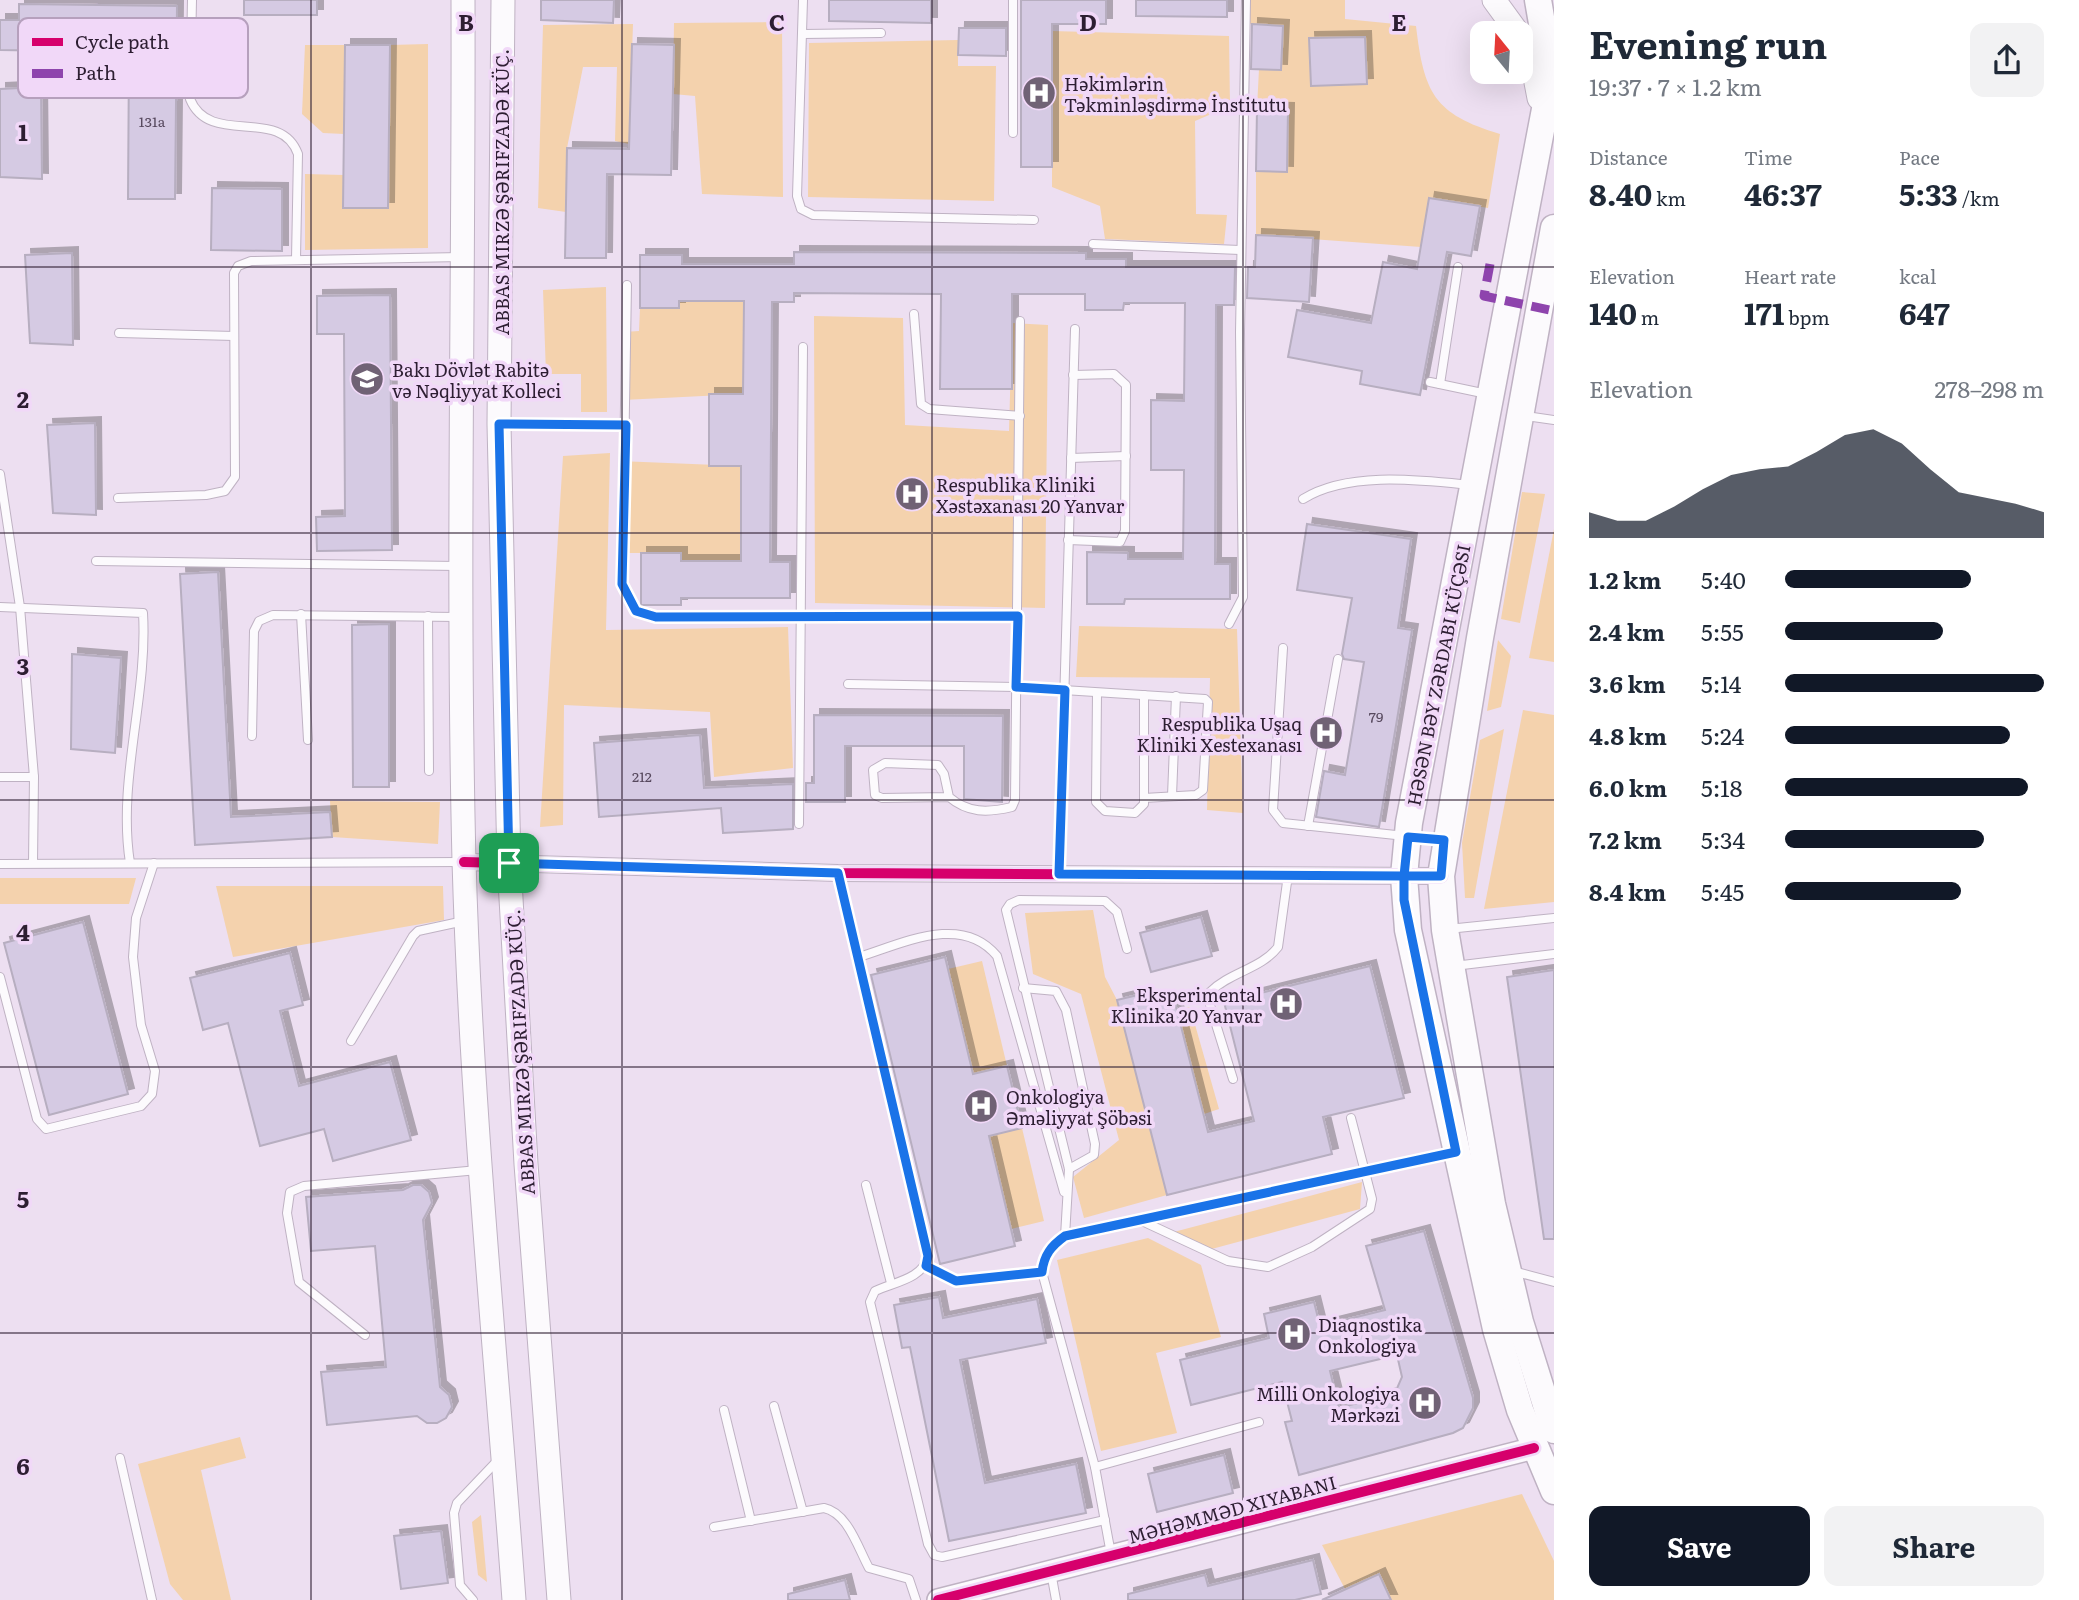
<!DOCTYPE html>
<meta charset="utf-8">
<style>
body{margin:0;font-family:Literata,serif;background:#f2f2f3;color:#1f2937;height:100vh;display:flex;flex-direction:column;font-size:26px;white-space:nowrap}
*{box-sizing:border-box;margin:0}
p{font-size:23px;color:#747a83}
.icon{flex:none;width:38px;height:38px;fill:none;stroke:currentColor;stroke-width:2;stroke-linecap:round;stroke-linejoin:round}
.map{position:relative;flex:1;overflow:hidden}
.side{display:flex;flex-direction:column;background:#fff;width:525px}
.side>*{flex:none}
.needle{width:46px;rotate:342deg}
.fabs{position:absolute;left:1470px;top:21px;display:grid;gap:14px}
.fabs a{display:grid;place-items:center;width:63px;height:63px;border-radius:14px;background:#fff;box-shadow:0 7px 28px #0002;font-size:35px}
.pin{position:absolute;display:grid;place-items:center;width:60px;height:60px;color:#fff;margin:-30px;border-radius:14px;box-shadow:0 4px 10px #0006}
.round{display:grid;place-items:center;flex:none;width:74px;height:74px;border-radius:14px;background:#f2f2f3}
.summary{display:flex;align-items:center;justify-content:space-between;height:119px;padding:0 35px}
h1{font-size:38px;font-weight:700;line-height:52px}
.figures{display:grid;grid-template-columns:repeat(3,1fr);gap:10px;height:119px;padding:7px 35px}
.figures div{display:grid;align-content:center}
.figures b{font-size:30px;font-weight:700}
.figures small{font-size:19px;font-weight:400}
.figures p{font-size:19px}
.chart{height:196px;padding:14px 35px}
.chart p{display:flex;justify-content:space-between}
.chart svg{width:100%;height:126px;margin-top:7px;fill:#111827;opacity:.7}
.button{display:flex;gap:14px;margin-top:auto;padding:14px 35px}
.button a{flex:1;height:80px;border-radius:14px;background:#111827;color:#fff;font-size:28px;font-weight:700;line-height:80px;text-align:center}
.button a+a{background:#f2f2f3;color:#1f2937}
ul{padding:0 35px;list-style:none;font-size:23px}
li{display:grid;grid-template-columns:112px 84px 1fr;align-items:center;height:52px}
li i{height:18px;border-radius:9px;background:#111827}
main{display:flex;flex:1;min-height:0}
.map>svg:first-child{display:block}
.green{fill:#f4d2ad}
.building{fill:#d5cae3;stroke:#b7aec0;stroke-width:2;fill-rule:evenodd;filter:url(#shadow)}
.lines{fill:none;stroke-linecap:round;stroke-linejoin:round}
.service-casing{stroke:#bfb2c3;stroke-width:10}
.minor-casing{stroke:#bfb2c3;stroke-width:18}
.tertiary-casing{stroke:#bfb2c3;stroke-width:24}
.secondary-casing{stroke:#bfb2c3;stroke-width:25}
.primary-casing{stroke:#bfb2c3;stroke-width:29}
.service{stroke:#fcfafd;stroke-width:8}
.minor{stroke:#fcfafd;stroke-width:16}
.tertiary{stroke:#fcfafd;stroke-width:21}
.secondary{stroke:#fcfafd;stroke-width:23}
.primary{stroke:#fcfafd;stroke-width:26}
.quiet{stroke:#8e44ad;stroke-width:9;stroke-dasharray:18 9;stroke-linecap:butt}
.cycleway-casing{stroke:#f1d8f8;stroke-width:15}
.cycleway{stroke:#d6006c;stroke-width:10}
.route-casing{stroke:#fff;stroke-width:14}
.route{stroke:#1a73e8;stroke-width:9}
.grid{fill:none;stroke:#2d1e32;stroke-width:2;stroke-opacity:0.55}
.labels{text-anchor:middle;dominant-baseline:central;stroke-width:7;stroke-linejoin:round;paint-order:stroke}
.number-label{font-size:14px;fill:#57495e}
.poi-label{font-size:18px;fill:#2d1e32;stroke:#f1d8f8;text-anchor:start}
.street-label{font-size:18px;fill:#2d1e32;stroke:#f1d8f8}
.key{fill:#f1d8f8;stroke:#b6a0bd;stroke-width:2}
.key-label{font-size:19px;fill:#2d1e32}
.grid-label{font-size:23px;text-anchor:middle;font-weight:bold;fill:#2d1e32;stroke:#f1d8f8;stroke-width:7;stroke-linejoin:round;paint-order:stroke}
</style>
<main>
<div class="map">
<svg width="1554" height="1600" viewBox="0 0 1554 1600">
<defs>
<filter id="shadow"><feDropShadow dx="6" dy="-6" stdDeviation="0" flood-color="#0004"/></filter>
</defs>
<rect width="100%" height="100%" fill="#eddff1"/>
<g class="green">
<path d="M1250 0H1345V19L1416 26C1424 93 1434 114 1500 134L1488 208 1429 198 1421 247 1256 235V171L1287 172 1288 109 1257 108 1259 69 1281 70 1283 26 1249 24Z"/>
<polygon points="782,22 783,197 702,194 695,96 673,94 674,23"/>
<polygon points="633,24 629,144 615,141 617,67 583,67 567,148 566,212 538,208 543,25"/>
<polygon points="1052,31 1229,36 1230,106 1195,121 1196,214 1227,215 1224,244 1105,239 1100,206 1052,187"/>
<polygon points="958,40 958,66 996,66 994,201 808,197 809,43"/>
<polygon points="428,44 428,248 305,250 305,174 344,175 344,208 388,208 390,45"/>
<polygon points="305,45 345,45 344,134 323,133 302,114"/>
<polygon points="606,287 607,412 581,412 581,374 546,374 543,290"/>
<polygon points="679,301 744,301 743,394 623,400 624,332 639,331 640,308 679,308"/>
<polygon points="814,316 903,318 905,425 1009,431 1012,323 1048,325 1045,608 815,603"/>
<polygon points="610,453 606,630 788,627 793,768 714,777 710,712 564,705 563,825 540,827 563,456"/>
<polygon points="619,461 741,466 741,561 681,561 681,553 619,553"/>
<polygon points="1522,492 1545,494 1520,623 1501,619"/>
<polygon points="1554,529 1554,662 1529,658"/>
<polygon points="1079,626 1237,629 1243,813 1207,810 1210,678 1076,677"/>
<polygon points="1498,640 1511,656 1501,707 1487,711"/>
<polygon points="1523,710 1554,715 1554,902 1484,909"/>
<polygon points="1504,729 1474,898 1465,898 1462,843 1480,740"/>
<polygon points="330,801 440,802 438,844 332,837"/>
<polygon points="0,878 136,878 129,904 0,904"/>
<polygon points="216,886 443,886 444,920 233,957"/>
<polygon points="1093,910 1105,977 1117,1000 1167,1195 1084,1218 1073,1177 1119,1140 1081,994 1033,974 1025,913"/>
<polygon points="982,961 1007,1066 973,1074 948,969"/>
<polygon points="1190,1007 1219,1109 1204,1114 1177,1011"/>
<polygon points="1022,1128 1044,1221 1011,1229 989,1136"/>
<polygon points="1362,1182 1360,1209 1208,1250 1170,1233"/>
<polygon points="1148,1238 1201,1265 1221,1337 1156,1353 1177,1433 1101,1451 1057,1260"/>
<polygon points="240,1437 246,1458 201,1470 231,1600 183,1600 170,1584 138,1464"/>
<polygon points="1522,1494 1554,1561 1554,1600 1391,1600 1379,1574 1345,1589 1322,1545"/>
<polygon points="481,1515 487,1582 478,1575 472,1522"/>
</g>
<g class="building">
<rect x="244" y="0" width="73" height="15"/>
<polygon points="541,0 614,0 613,23 541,20"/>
<polygon points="829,0 931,0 931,23 829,21"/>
<polygon points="1021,0 1106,0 1106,24 1052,24 1052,167 1021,167"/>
<polygon points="1136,0 1227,0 1227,17 1136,16"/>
<polygon points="19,4 177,6 175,199 128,199 129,52 0,50 0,20 19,20"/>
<polygon points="1252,24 1283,26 1281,70 1251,69"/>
<polygon points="959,28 1006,28 1006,56 958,55"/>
<polygon points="1365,37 1367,84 1311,86 1309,38"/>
<polygon points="632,44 674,45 671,175 607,174 606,258 565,258 567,148 629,149"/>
<polygon points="345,45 390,45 388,208 343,208"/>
<polygon points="41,87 42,179 0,177 0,89"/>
<polygon points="1257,108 1288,109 1287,172 1256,171"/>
<polygon points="212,188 282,189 282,251 211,250"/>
<polygon points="1429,198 1480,206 1471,256 1447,252 1420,395 1360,384 1362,371 1288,357 1297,310 1371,323 1383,262 1417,269"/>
<polygon points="1256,235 1313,238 1309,302 1247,298 1248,267 1255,267"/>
<polygon points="794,252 1086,253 1086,259 1126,259 1126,267 1235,267 1234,305 1216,305 1215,564 1230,564 1230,599 1125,599 1124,604 1087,604 1087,552 1128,553 1128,559 1183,559 1184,470 1151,470 1151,400 1184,401 1185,303 1124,303 1123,310 1085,310 1085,294 1012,294 1012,389 940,389 941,294 794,293 794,302 772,302 770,562 790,562 790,598 681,598 681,605 641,605 641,553 681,553 681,561 741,561 741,466 709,466 709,394 743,394 744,301 679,301 679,308 640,308 640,255 682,255 682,264 794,264"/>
<polygon points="72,253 73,345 30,343 25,255"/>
<polygon points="390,295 392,550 317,551 316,517 345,516 344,334 317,334 317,296"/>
<polygon points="95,423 96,515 53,513 47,425"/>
<polygon points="1307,524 1411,539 1398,628 1412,630 1379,827 1316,817 1324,771 1345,775 1364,662 1344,659 1342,654 1352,598 1297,590"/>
<polygon points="218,572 231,817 330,812 332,837 195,845 180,574"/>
<polygon points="389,624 389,787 353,787 352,625"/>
<polygon points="72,654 121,658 115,753 71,749"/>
<polygon points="814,715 1003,716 1002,802 964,799 964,746 845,746 845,802 806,802 806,783 814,783"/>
<polygon points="700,735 704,788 793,784 793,829 723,833 721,808 599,817 594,743"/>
<polygon points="1201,917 1212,956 1151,972 1140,933"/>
<polygon points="83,922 128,1094 49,1115 4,943"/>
<polygon points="290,953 303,1005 280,1011 299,1086 390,1062 411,1140 333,1161 324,1129 260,1146 228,1023 203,1030 190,978"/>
<polygon points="945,957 973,1074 1007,1066 1022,1128 989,1136 1015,1246 940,1264 871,975"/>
<polygon points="1370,966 1404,1098 1323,1117 1332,1154 1167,1195 1117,1000 1146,993 1149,1005 1174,999 1208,1132 1254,1121 1224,1002"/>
<polygon points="1554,970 1554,1239 1544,1239 1507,977"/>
<polygon points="413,1185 421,1185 429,1192 432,1203 423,1220 440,1387 449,1395 452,1407 446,1418 437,1423 427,1423 417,1416 327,1425 321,1372 386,1367 375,1246 311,1251 306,1197 403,1190"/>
<path d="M1424 1231 1473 1398V1408L1463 1428 1453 1433 1299 1475 1285 1422 1292 1421 1282 1382 1191 1405 1180 1360 1269 1338 1264 1314 1314 1302 1320 1326 1385 1310 1366 1246ZM1397 1355 1402 1377 1395 1393 1339 1408 1330 1371Z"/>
<polygon points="939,1297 943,1318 1037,1299 1046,1343 960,1360 985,1483 1076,1464 1086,1513 949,1541 910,1347 902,1348 894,1305"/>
<polygon points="1224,1455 1233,1493 1157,1512 1148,1474"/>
<polygon points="441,1531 448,1583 401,1589 394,1536"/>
<polygon points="1313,1560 1321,1594 1295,1600 1128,1600 1128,1594 1205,1575 1208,1586"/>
<polygon points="1379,1574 1391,1600 1322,1600"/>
<polygon points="845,1580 850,1600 788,1600 788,1594"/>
</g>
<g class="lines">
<g class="service-casing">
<g id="service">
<path d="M192 0 190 99C210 148 280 105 298 154L296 259"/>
<polyline points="803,0 797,196 801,209 813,215 1034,220"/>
<polyline points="1013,0 1013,133"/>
<polyline points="803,34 881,33"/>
<polyline points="1093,244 1240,250"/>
<polyline points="627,285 622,584 636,611 656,617 1018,616"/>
<polyline points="914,314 921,404 929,409 1020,416"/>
<polyline points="119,333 234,336"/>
<polyline points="1430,382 1487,394"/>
<polyline points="1440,384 1458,267"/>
<polyline points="1526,416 1554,420"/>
<polyline points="502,424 626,425"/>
<polyline points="1071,458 1126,456"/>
<polyline points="0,474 20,607 34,777"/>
<polyline points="118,498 206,495 225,491 235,477 234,273 238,266 251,261 461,257"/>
<path d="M1303 499C1348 471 1420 480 1470 485"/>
<polyline points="1068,540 1120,542 1125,531 1126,385 1114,374 1073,375"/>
<polyline points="96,561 458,566"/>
<path d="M0 607 143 613C148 696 117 780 130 863"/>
<polyline points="301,614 308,740"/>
<polyline points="428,616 429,771"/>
<polyline points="1229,624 1243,597 1240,332 1246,0"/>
<polyline points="1283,648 1273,810 1283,823 1405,836"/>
<polyline points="848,684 1016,687 1205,699 1208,702 1203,790 1196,795 1144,798"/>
<polyline points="1097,693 1096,802 1105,811 1135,813 1144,804 1144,695"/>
<polyline points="252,736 254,631 259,621 273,615 459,617"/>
<polyline points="0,777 34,777 33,863"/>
<polyline points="1172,796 1176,696"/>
<path d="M949 797 882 798 875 795 873 770 885 763 938 765 944 774 949 797C968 813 987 813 1012 807L1015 800 1020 321"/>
<polyline points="799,824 803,347"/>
<polyline points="1308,826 1338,659"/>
<polyline points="0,864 462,862"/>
<path d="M838 873 928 1256C923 1279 894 1282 875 1291L870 1302 928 1544 934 1555 942 1557 1105 1520"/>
<polyline points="1059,874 1075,329"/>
<polyline points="1448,929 1554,918"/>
<path d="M856 958C900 945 961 912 997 956L1064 1192"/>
<polyline points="1454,966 1554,954"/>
<polyline points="0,977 37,1119 46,1129 141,1106 152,1094 155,1071 141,1025 133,957 136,918 154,863"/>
<polyline points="1023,988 1056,991 1066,1010 1095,1144 1094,1155 1069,1169"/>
<polyline points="351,1041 413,936 418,931 464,921"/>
<path d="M1233 1079 1210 1005V992C1230 972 1261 969 1278 947L1288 875"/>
<polyline points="866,1185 891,1283"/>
<polyline points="1142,1221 1228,1261 1268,1267 1312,1247 1370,1209 1372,1199 1351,1118"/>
<polyline points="1065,1236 1069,1169 1006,910 1010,904 1019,900 1105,901 1117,912 1127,949"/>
<polyline points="926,1266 956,1281 1042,1272"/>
<polyline points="1513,1271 1554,1282"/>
<polyline points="365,1335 299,1282 287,1213 290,1192 304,1186 478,1170"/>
<polyline points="774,1406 803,1512"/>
<polyline points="724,1410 751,1521"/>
<polyline points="120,1458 152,1600"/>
<polyline points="1095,1467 1259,1422"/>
<path d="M714 1527 824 1508C848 1513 858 1548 869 1568L909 1579 916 1600"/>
<path d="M1111 1554 1095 1467 1042 1272C1044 1255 1051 1246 1065 1236L1453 1152"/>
<polyline points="1051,1572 1056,1600"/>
<polyline points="473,1600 460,1585 454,1513 457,1503 499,1459"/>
</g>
</g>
<g class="minor-casing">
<polyline id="minor" points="464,862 838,873 1441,876"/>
</g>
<g class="tertiary-casing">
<polyline id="tertiary" points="938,1600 1534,1448"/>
</g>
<g class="secondary-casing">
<g id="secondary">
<path d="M463 0C464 287 457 574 464 861 471 1108 496 1354 514 1600"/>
<polyline points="503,0 499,424 509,863 526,1164 559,1600"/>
<polyline points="1494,0 1518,33"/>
<polyline points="1521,38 1533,67 1539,98"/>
</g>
</g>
<g class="primary-casing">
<g id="primary">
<polyline points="1538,0 1548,58 1546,104 1409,823 1404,876 1408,930 1496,1329 1520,1410 1554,1491"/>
<polyline points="1554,228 1480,638 1441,876 1445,930 1492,1204 1520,1322 1554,1430"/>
</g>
</g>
<use href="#service" class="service"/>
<use href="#minor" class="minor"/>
<use href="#tertiary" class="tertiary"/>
<use href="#secondary" class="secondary"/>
<use href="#primary" class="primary"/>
<polyline class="quiet" points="1490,264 1484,296 1554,311"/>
<g class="cycleway-casing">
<g id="cycleway">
<polyline points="464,862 838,873 1441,876"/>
<polyline points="938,1600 1534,1448"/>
</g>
</g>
<use href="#cycleway" class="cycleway"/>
</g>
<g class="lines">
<g class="route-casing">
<path id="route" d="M509 863 838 873 928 1256 926 1266 956 1281 1042 1272C1044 1255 1051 1246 1065 1236L1456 1152 1404 900V876H1441L1444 840 1408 837 1404 876 1059 874 1065 690 1016 687 1018 616 656 617 636 611 622 584 626 425 499 424 509 863"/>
</g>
<use href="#route" class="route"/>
</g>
<path class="grid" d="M311 0V1600M622 0V1600M932 0V1600M1243 0V1600M0 267H1554M0 533H1554M0 800H1554M0 1067H1554M0 1333H1554"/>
<defs>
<g id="hospital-disc" transform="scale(1.75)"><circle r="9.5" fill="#706275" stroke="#f1d8f8"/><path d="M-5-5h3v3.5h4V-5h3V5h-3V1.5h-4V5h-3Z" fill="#fff"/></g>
<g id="university-disc" transform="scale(1.75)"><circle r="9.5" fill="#706275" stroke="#f1d8f8"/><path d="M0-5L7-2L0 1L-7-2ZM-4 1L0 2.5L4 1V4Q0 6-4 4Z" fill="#fff"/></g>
</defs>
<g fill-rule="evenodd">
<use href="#hospital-disc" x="1039" y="93"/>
<use href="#university-disc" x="367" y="379"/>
<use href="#hospital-disc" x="912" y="494"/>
<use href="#hospital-disc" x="1326" y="733"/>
<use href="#hospital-disc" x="1286" y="1004"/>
<use href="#hospital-disc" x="981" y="1106"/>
<use href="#hospital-disc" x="1294" y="1334"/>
<use href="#hospital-disc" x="1425" y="1403"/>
</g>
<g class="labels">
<g class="number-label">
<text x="152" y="121">131a</text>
<text x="1376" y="716">79</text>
<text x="642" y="776">212</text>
</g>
<g class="poi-label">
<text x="1064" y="83">Həkimlərin<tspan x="1064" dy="21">Təkminləşdirmə İnstitutu</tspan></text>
<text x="392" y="369">Bakı Dövlət Rabitə<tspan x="392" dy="21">və Nəqliyyat Kolleci</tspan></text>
<text x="936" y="484">Respublika Kliniki<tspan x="936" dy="21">Xəstəxanası 20 Yanvar</tspan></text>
<text x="1302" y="723" text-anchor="end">Respublika Uşaq<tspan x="1302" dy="21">Kliniki Xestexanası</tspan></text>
<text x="1262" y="994" text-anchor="end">Eksperimental<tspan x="1262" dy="21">Klinika 20 Yanvar</tspan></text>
<text x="1006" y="1096">Onkologiya<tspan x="1006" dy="21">Əməliyyat Şöbəsi</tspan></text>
<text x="1318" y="1324">Diaqnostika<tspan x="1318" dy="21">Onkologiya</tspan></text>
<text x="1400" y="1393" text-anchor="end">Milli Onkologiya<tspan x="1400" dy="21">Mərkəzi</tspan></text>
</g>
<g class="street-label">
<text transform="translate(501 192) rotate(-90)">ABBAS MIRZƏ ŞƏRIFZADƏ KÜÇ.</text>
<text transform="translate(1438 675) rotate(-79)">HƏSƏN BƏY ZƏRDABI KÜÇƏSI</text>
<text transform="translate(520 1052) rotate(-93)">ABBAS MIRZƏ ŞƏRIFZADƏ KÜÇ.</text>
<text transform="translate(1232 1509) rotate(-15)">MƏHƏMMƏD XIYABANI</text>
</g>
</g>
<rect x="18" y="18" width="230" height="80" rx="10" class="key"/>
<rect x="32" y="38" width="31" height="8" fill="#d6006c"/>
<rect x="32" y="69" width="31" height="9" fill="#8e44ad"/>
<g class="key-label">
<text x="75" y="49">Cycle path</text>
<text x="75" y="80">Path</text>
</g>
<g class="grid-label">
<text x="466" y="31">B</text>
<text x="777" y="31">C</text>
<text x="1088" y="31">D</text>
<text x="1399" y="31">E</text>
<text x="23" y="141">1</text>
<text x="23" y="408">2</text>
<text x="23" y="675">3</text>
<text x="23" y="941">4</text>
<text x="23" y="1208">5</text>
<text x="23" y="1475">6</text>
</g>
</svg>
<div class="fabs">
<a><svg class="needle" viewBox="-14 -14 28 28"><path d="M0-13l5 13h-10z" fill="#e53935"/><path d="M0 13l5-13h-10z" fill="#747a83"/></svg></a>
</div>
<div class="pin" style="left:509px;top:863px;background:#1e9e55"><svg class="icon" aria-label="arrive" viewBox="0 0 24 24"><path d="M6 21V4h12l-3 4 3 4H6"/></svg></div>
</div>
<section class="side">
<div class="summary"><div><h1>Evening run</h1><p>19:37 · 7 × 1.2 km</p></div><a class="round"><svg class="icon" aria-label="share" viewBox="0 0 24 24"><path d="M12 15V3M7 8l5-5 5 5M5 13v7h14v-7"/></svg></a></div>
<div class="figures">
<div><p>Distance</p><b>8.40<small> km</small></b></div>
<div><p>Time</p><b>46:37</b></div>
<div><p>Pace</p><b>5:33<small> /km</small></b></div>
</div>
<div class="figures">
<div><p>Elevation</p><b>140<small> m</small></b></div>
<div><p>Heart rate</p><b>171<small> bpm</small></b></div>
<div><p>kcal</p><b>647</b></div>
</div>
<div class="chart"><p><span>Elevation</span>278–298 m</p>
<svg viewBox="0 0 160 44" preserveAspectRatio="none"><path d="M0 44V35L10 38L20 38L30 33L40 27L50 22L60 20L70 19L80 14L90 8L100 6L110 11L120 20L130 28L140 30L150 32L160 35V44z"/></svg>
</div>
<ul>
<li><b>1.2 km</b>5:40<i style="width:72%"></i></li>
<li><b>2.4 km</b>5:55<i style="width:61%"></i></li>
<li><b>3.6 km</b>5:14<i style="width:100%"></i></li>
<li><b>4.8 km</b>5:24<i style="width:87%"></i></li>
<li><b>6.0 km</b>5:18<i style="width:94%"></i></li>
<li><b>7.2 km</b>5:34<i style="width:77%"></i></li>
<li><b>8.4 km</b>5:45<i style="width:68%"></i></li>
</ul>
<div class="button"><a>Save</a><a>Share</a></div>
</section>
</main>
